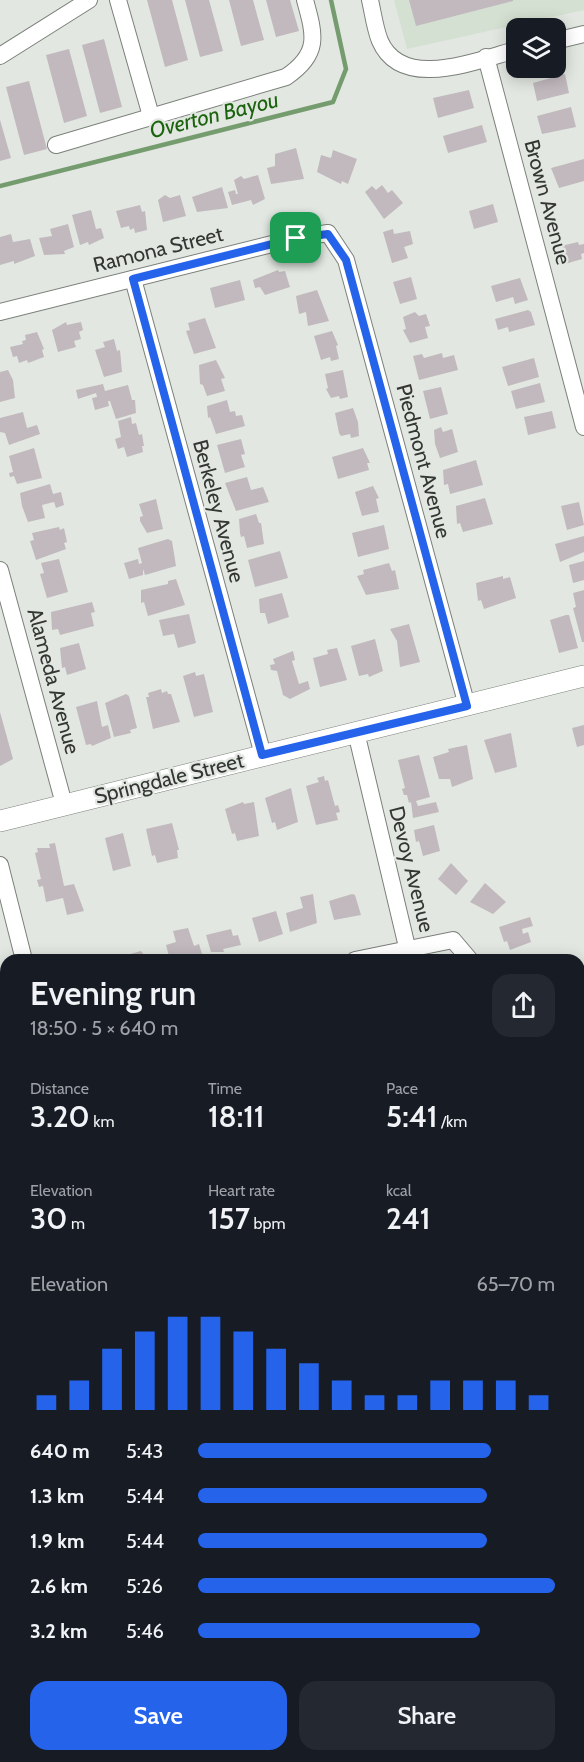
<!DOCTYPE html>
<meta charset="utf-8">
<style>
body{margin:0;font-family:Cabin,sans-serif;background:#242831;color:#f1f3f6;height:100vh;display:flex;flex-direction:column;font-size:22px;white-space:nowrap}
*{box-sizing:border-box;margin:0}
p{font-size:20px;color:#9ea1a6}
.icon{flex:none;width:33px;height:33px;fill:none;stroke:currentColor;stroke-width:2;stroke-linecap:round;stroke-linejoin:round}
.map{position:relative;flex:1;overflow:hidden}
.drawer{position:absolute;left:0px;top:954px;width:585px;height:808px;display:flex;flex-direction:column;background:#171b24;border-radius:18px 18px 0 0;box-shadow:0 3px 15px #0003}
.drawer>*{flex:none}
.controls{position:absolute;left:506px;top:18px;display:grid;gap:12px}
.controls a{display:grid;place-items:center;width:60px;height:60px;border-radius:12px;background:#171b24;box-shadow:0 3px 15px #0003;font-size:30px}
.pin{position:absolute;display:grid;place-items:center;width:51px;height:51px;color:#fff;margin:-26px;border-radius:12px;box-shadow:0 3px 9px #0006}
.round{display:grid;place-items:center;flex:none;width:63px;height:63px;border-radius:18px;background:#242831}
.overview{display:flex;align-items:center;justify-content:space-between;height:102px;padding:0 30px}
h1{font-size:33px;font-weight:600;line-height:45px}
.stats{display:grid;grid-template-columns:repeat(3,1fr);gap:9px;height:102px;padding:6px 30px}
.stats div{display:grid;align-content:center}
.stats b{font-size:30px;font-weight:600}
.stats small{font-size:16px;font-weight:400}
.stats p{font-size:16px}
.chart{height:168px;padding:12px 30px}
.chart p{display:flex;justify-content:space-between}
.chart svg{width:100%;height:108px;margin-top:6px;stroke:#2563eb;stroke-width:6}
.primary-button{display:flex;gap:12px;margin-top:auto;padding:12px 30px}
.primary-button a{flex:1;height:69px;border-radius:18px;background:#2563eb;color:#fff;font-size:24px;font-weight:600;line-height:69px;text-align:center}
.primary-button a+a{background:#242831;color:#f1f3f6}
ul{padding:0 30px;list-style:none;font-size:20px}
li{display:grid;grid-template-columns:96px 72px 1fr;align-items:center;height:45px}
li i{height:15px;border-radius:8px;background:#2563eb}
.map>svg:first-child{display:block}
.built{fill:#d4e0d2}
.green{fill:#b6e9ae}
.lines{fill:none;stroke-linecap:round;stroke-linejoin:round}
.stream{stroke:#759c6e;stroke-width:4.5}
.building{fill:#c1b9be}
.minor-casing{stroke:#7b807a;stroke-width:18}
.tertiary-casing{stroke:#7b807a;stroke-width:22}
.minor{stroke:#fff;stroke-width:16}
.tertiary{stroke:#fff;stroke-width:21}
.route-casing{stroke:#fff;stroke-width:12}
.route{stroke:#2563eb;stroke-width:8}
.labels{text-anchor:middle;dominant-baseline:central;stroke-width:4.5;stroke-linejoin:round;paint-order:stroke}
.street-label{font-size:21px;fill:#343633;stroke:#e2e8e1}
.water-label{font-size:22px;font-style:italic;fill:#1c630f;stroke:#e2e8e1}
</style>
<div class="map">
<svg width="584" height="1762" viewBox="0 0 584 1762">
<rect width="100%" height="100%" fill="#e2e8e1"/>
<polygon class="built" points="394,0 584,0 584,10 407,49"/>
<g class="green">
<polygon points="0,1494 6,1502 6,1594 0,1586"/>
<polygon points="126,1757 196,1757 200,1762 130,1762"/>
</g>
<g class="lines">
<polyline class="stream" points="0,186 333,102 346,69 331,0"/>
</g>
<g class="building">
<polygon points="147,0 172,0 188,60 165,67"/>
<polygon points="185,0 209,0 223,51 200,57"/>
<polygon points="229,0 253,0 264,40 241,46"/>
<polygon points="266,0 290,0 299,31 276,37"/>
<polygon points="409,0 513,0 513,1 416,26"/>
<polygon points="104,39 122,107 100,113 82,45"/>
<polygon points="69,49 87,116 64,123 46,55"/>
<polygon points="565,74 569,93 537,101 533,83"/>
<polygon points="29,81 47,149 24,155 6,87"/>
<polygon points="469,90 474,108 438,118 433,98"/>
<polygon points="571,107 576,127 542,134 537,116"/>
<polygon points="0,120 11,158 0,161"/>
<polygon points="482,125 487,142 448,153 443,136"/>
<polygon points="296,148 304,179 271,184 267,168 275,166 275,154"/>
<polygon points="333,150 357,159 348,184 342,181 341,184 317,172 321,155 331,158"/>
<polygon points="584,159 584,181 559,188 551,168"/>
<polygon points="258,175 265,199 253,205 251,200 232,205 228,192 235,190 236,194 238,194 234,180 241,176 244,179"/>
<polygon points="382,185 388,193 392,190 403,203 384,219 365,192 372,186 376,190"/>
<polygon points="222,187 228,208 197,212 192,197"/>
<polygon points="165,195 170,198 180,195 186,216 163,222 158,200"/>
<polygon points="493,204 498,222 474,229 469,211"/>
<polygon points="140,205 142,212 145,211 147,230 135,233 134,228 130,230 129,226 121,228 116,211"/>
<polygon points="91,210 96,229 101,228 104,238 89,245 88,242 80,245 72,215"/>
<polygon points="68,224 74,247 64,251 65,254 44,255 39,238 52,236 50,229"/>
<polygon points="393,229 394,234 410,231 413,244 404,247 408,258 392,263 383,232"/>
<polygon points="11,234 13,242 30,239 35,256 14,264 14,261 0,265 0,237"/>
<polygon points="578,242 579,245 584,244 584,253 581,254 582,259 565,264 561,246"/>
<polygon points="278,270 279,272 285,271 290,287 265,295 260,287 255,288 253,280"/>
<polygon points="411,277 417,299 400,304 393,282"/>
<polygon points="520,278 528,300 515,304 513,297 496,302 491,286"/>
<polygon points="240,280 245,300 215,308 210,288"/>
<polygon points="317,290 329,321 308,326 306,312 299,314 296,296"/>
<polygon points="528,310 531,312 535,325 509,332 508,327 498,330 495,319"/>
<polygon points="415,312 419,316 426,314 430,326 425,327 428,338 410,343 403,330 406,329 403,317"/>
<polygon points="205,318 216,348 194,354 186,331 190,330 188,323"/>
<polygon points="66,322 67,325 81,322 83,330 79,332 81,339 74,341 76,347 58,352 52,330"/>
<polygon points="332,331 338,345 336,346 339,359 331,361 330,357 321,360 314,336"/>
<polygon points="37,332 44,349 42,350 44,357 28,363 27,360 19,363 17,356 13,357 10,347 23,344 22,341 26,340 25,335"/>
<polygon points="114,339 117,351 120,350 122,372 104,377 95,350 105,347 103,342"/>
<polygon points="442,353 443,358 454,355 458,370 419,380 413,356 422,354 424,358"/>
<polygon points="534,358 539,377 508,386 502,367"/>
<polygon points="216,360 225,378 221,379 225,391 207,396 203,385 200,384 199,365"/>
<polygon points="8,370 13,380 15,398 0,402 0,372"/>
<polygon points="343,370 348,397 340,399 339,396 331,398 326,389 328,388 325,374"/>
<polygon points="540,383 545,402 516,409 511,391"/>
<polygon points="103,384 105,391 128,385 132,400 135,400 136,413 116,419 110,401 108,401 109,406 95,410 92,398 97,397 96,393 78,399 76,390"/>
<polygon points="441,387 448,414 430,419 423,391"/>
<polygon points="227,400 230,412 235,411 236,416 242,415 245,426 216,434 210,417 208,418 207,406"/>
<polygon points="353,408 358,422 359,436 351,438 350,434 341,436 339,433 335,413"/>
<polygon points="552,411 556,428 528,435 524,417"/>
<polygon points="23,412 27,428 37,425 40,434 9,445 5,433 0,432 0,418"/>
<polygon points="131,417 132,424 136,423 139,435 142,434 144,446 142,446 143,452 127,457 124,447 118,449 115,439 121,437 118,421"/>
<polygon points="441,427 443,432 452,429 453,432 458,452 440,458 435,444 434,430"/>
<polygon points="241,439 245,454 241,455 245,467 225,473 217,445"/>
<polygon points="34,448 42,478 17,484 14,476 10,477 9,473 13,472 9,456"/>
<polygon points="363,448 370,463 367,463 369,470 338,479 332,457"/>
<polygon points="476,460 483,485 450,494 448,484 444,485 443,470"/>
<polygon points="247,477 251,490 263,487 269,502 236,511 225,483"/>
<polygon points="50,484 53,494 61,492 64,505 56,508 54,502 42,505 45,518 28,522 22,506 20,493"/>
<polygon points="373,486 379,498 376,499 379,512 362,516 355,492"/>
<polygon points="485,498 493,524 463,532 460,523 457,524 456,506"/>
<polygon points="156,499 163,529 147,533 140,521 140,517 143,516 139,504"/>
<polygon points="579,502 584,525 567,530 561,506"/>
<polygon points="256,514 259,523 261,523 264,544 247,548 244,536 241,537 240,533 239,519"/>
<polygon points="384,525 389,549 358,557 352,533"/>
<polygon points="59,527 60,530 64,528 67,542 64,543 66,549 36,560 30,541 34,540 32,533"/>
<polygon points="584,536 584,552 560,562 555,544"/>
<polygon points="168,539 172,541 176,566 145,575 143,569 143,575 129,579 124,563 138,559 139,564 142,563 138,548"/>
<polygon points="280,551 288,578 255,587 248,560"/>
<polygon points="59,559 68,592 47,598 40,574 44,573 41,563"/>
<polygon points="584,561 584,580 573,583 569,565"/>
<polygon points="389,563 392,571 395,570 399,589 366,595 357,576 364,574 363,570"/>
<polygon points="503,576 503,579 510,577 516,598 484,609 481,600 478,601 476,583"/>
<polygon points="176,579 185,605 148,616 144,602 141,603 141,590 168,584 168,581"/>
<polygon points="584,590 584,642 582,642 573,608 576,607 573,593"/>
<polygon points="282,593 289,617 268,624 265,613 260,613 259,599"/>
<polygon points="92,602 95,612 91,613 94,626 60,635 58,629 52,630 51,612"/>
<polygon points="189,614 196,643 178,648 174,634 163,636 159,620"/>
<polygon points="566,615 569,615 578,648 559,653 550,620"/>
<polygon points="409,624 420,662 400,667 397,641 390,629"/>
<polygon points="375,639 383,671 369,677 368,674 359,676 351,646"/>
<polygon points="79,643 86,669 67,675 65,667 62,668 60,648"/>
<polygon points="337,648 347,680 320,687 313,658 328,654 327,650"/>
<polygon points="293,651 295,660 292,661 299,684 308,681 310,689 290,699 283,695 277,671 271,670 270,665 275,664 273,659"/>
<polygon points="195,672 196,676 204,674 213,712 194,717 183,676"/>
<polygon points="161,689 162,693 167,691 168,694 171,694 180,722 153,729 146,697 149,697 148,693"/>
<polygon points="126,694 129,696 137,728 130,730 131,733 114,737 105,703"/>
<polygon points="97,701 102,727 108,725 111,738 92,746 91,744 86,745 76,707"/>
<polygon points="0,712 13,759 0,766"/>
<polygon points="584,725 584,745 577,747 572,728"/>
<polygon points="511,733 517,767 495,773 484,740"/>
<polygon points="467,745 473,779 452,787 450,779 439,779 433,757 449,752 448,749"/>
<polygon points="419,755 430,797 416,801 418,806 436,802 439,812 413,818 411,802 409,803 407,795 404,795 402,789 405,788 398,760"/>
<polygon points="324,776 325,781 328,780 335,806 338,805 340,812 336,813 338,820 316,825 306,786 319,782 317,778"/>
<polygon points="291,788 298,822 277,830 275,822 272,823 265,798"/>
<polygon points="243,802 244,804 254,802 259,836 237,841 235,833 232,834 225,809"/>
<polygon points="172,823 179,850 177,850 178,858 157,863 155,855 152,856 146,829"/>
<polygon points="434,825 440,851 423,856 419,841 416,842 414,830"/>
<polygon points="123,833 131,866 113,871 105,838"/>
<polygon points="55,843 64,886 74,884 84,911 67,915 63,898 46,902 43,886 39,887 37,880 41,879 35,853 38,852 37,848 50,848 49,844"/>
<polygon points="451,863 468,881 456,895 438,879"/>
<polygon points="485,883 506,902 493,914 470,902"/>
<polygon points="313,894 317,923 290,932 286,913 303,908 300,897"/>
<polygon points="352,894 355,895 361,915 334,920 329,901"/>
<polygon points="276,911 283,934 259,942 252,918"/>
<polygon points="530,917 533,926 522,929 523,934 528,932 531,942 510,950 507,941 504,942 499,927"/>
<polygon points="188,928 194,946 199,944 202,954 182,960 170,960 166,945 176,942 173,931"/>
<polygon points="231,929 233,936 238,935 241,945 223,949 224,952 211,952 206,935"/>
<polygon points="141,951 148,960 116,960 116,958"/>
<polygon points="4,1026 6,1079 0,1081 0,1027"/>
<polygon points="580,1040 583,1063 579,1064 579,1041"/>
<polygon points="0,1105 6,1106 6,1134 0,1133"/>
<polygon points="579,1151 584,1168 584,1174 579,1175"/>
<polygon points="584,1180 584,1222 579,1223 579,1181"/>
<polygon points="584,1231 584,1258 579,1259 579,1232"/>
<polygon points="584,1271 584,1291 581,1292 579,1281 583,1280 581,1272"/>
<polygon points="0,1345 5,1352 2,1354 6,1359 0,1367"/>
<polygon points="584,1435 584,1448 579,1443"/>
<polygon points="584,1541 584,1562 579,1563 579,1542"/>
<polygon points="584,1571 584,1591 579,1593 579,1572"/>
<polygon points="584,1600 584,1619 579,1620 579,1602"/>
<polygon points="584,1631 584,1651 581,1652 579,1632"/>
<polygon points="6,1660 6,1683 0,1685 0,1662"/>
<polygon points="6,1693 6,1717 5,1717 0,1704 0,1695"/>
<polygon points="32,1756 48,1756 41,1762 36,1762"/>
<polygon points="437,1756 457,1756 458,1762 439,1762"/>
</g>
<g class="lines">
<g class="minor-casing">
<g id="minor">
<polyline points="118,0 151,116"/>
<path d="M370 0C373 13 375 29 380 41 402 92 477 60 516 50"/>
<polyline points="555,41 584,34"/>
<polyline points="0,56 89,0"/>
<polyline points="486,57 584,427"/>
<path d="M56 145 286 77C320 54 315 36 305 0"/>
<polyline points="133,279 263,755"/>
<polyline points="0,312 296,238 328,233 346,260 467,706"/>
<polyline points="0,570 64,804"/>
<polyline points="356,732 407,947"/>
<polyline points="0,865 24,960"/>
<polyline points="355,960 453,940 470,960"/>
<polyline points="0,1235 6,1236"/>
<polyline points="579,1745 583,1762"/>
</g>
</g>
<g class="tertiary-casing">
<polyline id="tertiary" points="0,821 584,676"/>
</g>
<use href="#minor" class="minor"/>
<use href="#tertiary" class="tertiary"/>
</g>
<g class="lines">
<g class="route-casing">
<polygon id="route" points="328,234 346,260 467,706 262,755 133,279 296,238"/>
</g>
<use href="#route" class="route"/>
</g>
<g class="labels">
<g class="street-label">
<text transform="translate(548 202) rotate(75)">Brown Avenue</text>
<text transform="translate(158 249) rotate(-14)">Ramona Street</text>
<text transform="translate(424 461) rotate(75)">Piedmont Avenue</text>
<text transform="translate(219 511) rotate(75)">Berkeley Avenue</text>
<text transform="translate(54 681) rotate(75)">Alameda Avenue</text>
<text transform="translate(169 778) rotate(-14)">Springdale Street</text>
<text transform="translate(412 869) rotate(76)">Devoy Avenue</text>
</g>
<g class="water-label">
<text transform="translate(214 115) rotate(-14)">Overton Bayou</text>
</g>
</g>
</svg>
<div class="controls">
<a><svg class="icon" aria-label="layers" viewBox="0 0 24 24"><path d="M12 4l9 5-9 5-9-5zM3 14l9 5 9-5"/></svg></a>
</div>
<div class="pin" style="left:296px;top:238px;background:#1e9e55"><svg class="icon" aria-label="arrive" viewBox="0 0 24 24"><path d="M6 21V4h12l-3 4 3 4H6"/></svg></div>
<section class="drawer">
<div class="overview"><div><h1>Evening run</h1><p>18:50 · 5 × 640 m</p></div><a class="round"><svg class="icon" aria-label="share" viewBox="0 0 24 24"><path d="M12 15V3M7 8l5-5 5 5M5 13v7h14v-7"/></svg></a></div>
<div class="stats">
<div><p>Distance</p><b>3.20<small> km</small></b></div>
<div><p>Time</p><b>18:11</b></div>
<div><p>Pace</p><b>5:41<small> /km</small></b></div>
</div>
<div class="stats">
<div><p>Elevation</p><b>30<small> m</small></b></div>
<div><p>Heart rate</p><b>157<small> bpm</small></b></div>
<div><p>kcal</p><b>241</b></div>
</div>
<div class="chart"><p><span>Elevation</span>65–70 m</p>
<svg viewBox="0 0 160 44" preserveAspectRatio="none"><path d="M5 44V38M15 44V32M25 44V19M35 44V12M45 44V6M55 44V6M65 44V12M75 44V19M85 44V25M95 44V32M105 44V38M115 44V38M125 44V32M135 44V32M145 44V32M155 44V38"/></svg>
</div>
<ul>
<li><b>640 m</b>5:43<i style="width:82%"></i></li>
<li><b>1.3 km</b>5:44<i style="width:81%"></i></li>
<li><b>1.9 km</b>5:44<i style="width:81%"></i></li>
<li><b>2.6 km</b>5:26<i style="width:100%"></i></li>
<li><b>3.2 km</b>5:46<i style="width:79%"></i></li>
</ul>
<div class="primary-button"><a>Save</a><a>Share</a></div>
</section>
</div>
